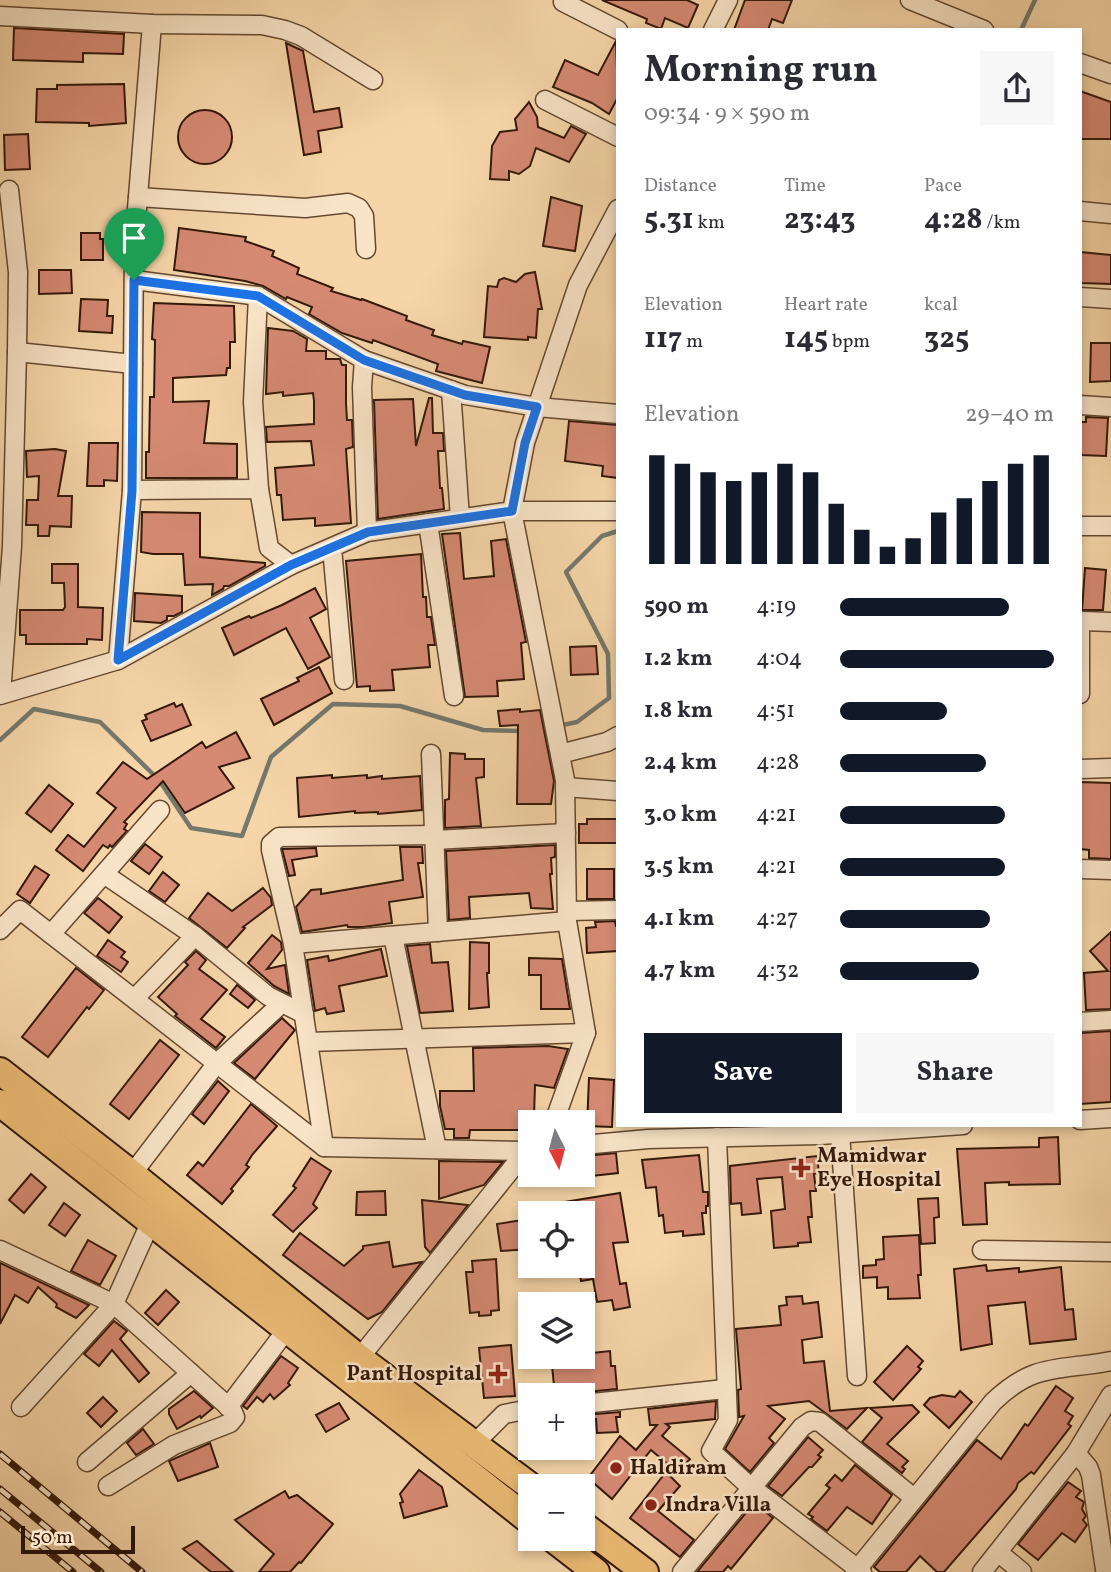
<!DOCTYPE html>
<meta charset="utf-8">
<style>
body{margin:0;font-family:Vollkorn,serif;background:#f7f7f7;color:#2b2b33;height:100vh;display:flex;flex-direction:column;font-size:26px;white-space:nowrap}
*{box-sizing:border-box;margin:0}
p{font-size:23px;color:#7c7c81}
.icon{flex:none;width:38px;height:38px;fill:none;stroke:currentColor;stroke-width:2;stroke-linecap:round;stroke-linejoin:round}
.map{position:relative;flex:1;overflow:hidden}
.details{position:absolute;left:616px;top:28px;width:466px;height:1099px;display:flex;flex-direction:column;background:#fff;border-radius:0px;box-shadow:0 4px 10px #0003}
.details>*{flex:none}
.needle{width:46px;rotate:174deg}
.fabs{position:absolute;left:518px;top:1110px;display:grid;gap:14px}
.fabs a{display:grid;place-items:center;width:77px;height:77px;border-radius:0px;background:#fff;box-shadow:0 4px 10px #0003;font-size:35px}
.scale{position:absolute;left:21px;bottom:18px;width:114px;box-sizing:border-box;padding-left:7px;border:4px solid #341809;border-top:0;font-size:19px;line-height:24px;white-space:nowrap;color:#341809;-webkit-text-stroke:5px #f9e4c7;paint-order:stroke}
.pin{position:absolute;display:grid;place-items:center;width:60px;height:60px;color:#fff;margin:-72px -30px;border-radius:50% 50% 50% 0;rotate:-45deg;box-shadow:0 0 7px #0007}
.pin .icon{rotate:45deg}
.round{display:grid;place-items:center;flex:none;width:74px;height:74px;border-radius:0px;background:#f7f7f7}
.summary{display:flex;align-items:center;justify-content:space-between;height:119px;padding:0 28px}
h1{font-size:38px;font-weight:700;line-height:52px}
.figures{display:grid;grid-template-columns:repeat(3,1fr);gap:10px;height:119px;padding:7px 28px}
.figures div{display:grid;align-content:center}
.figures b{font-size:30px;font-weight:700}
.figures small{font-size:19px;font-weight:400}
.figures p{font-size:19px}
.chart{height:196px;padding:14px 28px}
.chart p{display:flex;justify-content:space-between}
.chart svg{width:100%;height:126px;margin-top:7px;stroke:#111827;stroke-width:6}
.primary-button{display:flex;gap:14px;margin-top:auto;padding:14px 28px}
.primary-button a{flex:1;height:80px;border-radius:0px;background:#111827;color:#fff;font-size:28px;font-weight:700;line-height:80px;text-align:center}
.primary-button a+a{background:#f7f7f7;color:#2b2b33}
ul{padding:0 28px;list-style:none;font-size:23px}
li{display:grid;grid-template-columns:112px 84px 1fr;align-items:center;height:52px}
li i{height:18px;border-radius:9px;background:#111827}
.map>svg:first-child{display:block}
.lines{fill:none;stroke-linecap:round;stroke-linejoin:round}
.stream{stroke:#74786d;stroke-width:4.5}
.building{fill:#d68a74;stroke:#341809;stroke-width:2}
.minor-casing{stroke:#644831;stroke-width:21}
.highway-casing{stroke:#341809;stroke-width:30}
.minor{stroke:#f9e4c7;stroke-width:18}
.highway{stroke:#ebbb74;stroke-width:26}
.rail-casing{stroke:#341809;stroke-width:7}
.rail{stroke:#f9e4c7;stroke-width:4.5;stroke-dasharray:13;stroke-linecap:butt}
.route-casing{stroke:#fff;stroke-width:14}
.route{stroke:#1a73e8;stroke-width:9}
.poi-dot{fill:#8f2418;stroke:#f9e4c7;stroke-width:2.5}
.labels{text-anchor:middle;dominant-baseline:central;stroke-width:5;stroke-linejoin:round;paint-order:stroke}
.poi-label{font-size:21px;font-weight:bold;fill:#341809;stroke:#f9e4c7;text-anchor:start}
</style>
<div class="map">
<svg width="1111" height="1572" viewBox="0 0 1111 1572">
<rect width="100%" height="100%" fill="#f6d6a9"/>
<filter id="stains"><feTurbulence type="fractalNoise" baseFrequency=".00286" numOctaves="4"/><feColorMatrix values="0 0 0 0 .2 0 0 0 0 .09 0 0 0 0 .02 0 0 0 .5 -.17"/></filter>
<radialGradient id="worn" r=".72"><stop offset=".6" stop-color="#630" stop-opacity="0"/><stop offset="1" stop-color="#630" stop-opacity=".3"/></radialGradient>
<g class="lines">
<g class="stream">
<polyline points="1021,30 1035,0"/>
<polyline points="558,726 577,722 609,698 608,654 566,572 602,536 618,531"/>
<polyline points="0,740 34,709 100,722 159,780 191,828 242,836 271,757 333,704 400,706 483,730 522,731"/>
</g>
</g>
<g class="building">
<polygon points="602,0 687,0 698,5 688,28 665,18 661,29 646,23 647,19"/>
<polygon points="745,0 792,0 783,23 772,19 768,30 734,30"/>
<polygon points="14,28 124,34 123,54 83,53 83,62 13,60"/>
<polygon points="616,41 618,97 609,114 592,103 553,87 565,60 598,75"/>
<polygon points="286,43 303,51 314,112 339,108 342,127 318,131 321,152 304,155"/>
<polygon points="124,84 126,123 89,126 89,123 36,122 37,89 57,89 57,85"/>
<polygon points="1080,91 1111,102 1111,139 1080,139"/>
<polygon points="529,102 537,117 538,127 564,138 571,126 586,134 569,162 536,148 530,166 519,174 509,171 509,180 490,179 492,146 500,132 517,130 515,119"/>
<circle cx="205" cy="137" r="27"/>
<polygon points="28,134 30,169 5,170 4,135"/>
<polygon points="551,197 582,206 575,251 543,246"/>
<polygon points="179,228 246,237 245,241 274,251 272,256 299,268 297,274 333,288 331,291 361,300 362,299 407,316 406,320 434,330 432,335 462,344 463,341 490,347 482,383 436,371 438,364 373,340 372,343 342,333 309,314 312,307 287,297 286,299 263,286 245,281 174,270"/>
<polygon points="81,233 100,233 100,239 103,239 103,260 81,260"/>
<polygon points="1080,252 1111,255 1111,284 1080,283"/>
<polygon points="39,270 71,270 72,293 39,294"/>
<polygon points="535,272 542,309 538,309 536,338 528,337 528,340 484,337 488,286 497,287 499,280 504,278 516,282 525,274"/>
<polygon points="81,299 108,300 107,316 113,316 112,333 79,331"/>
<polygon points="154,303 234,306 235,342 230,342 230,368 227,368 226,375 173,378 173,402 209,401 204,443 237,444 237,478 146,478 146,452 149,452 150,397 154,397 155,340 152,339"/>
<polygon points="268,328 293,331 307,339 306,351 326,351 326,359 340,359 342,365 346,365 346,404 347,420 352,420 353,447 346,449 351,523 315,526 315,518 283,520 281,495 277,495 275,468 314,465 311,441 267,442 266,427 314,424 314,401 313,393 283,396 283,392 266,394"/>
<polygon points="1091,343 1111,343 1111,381 1090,382"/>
<polygon points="429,398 432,398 433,433 443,433 444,451 438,451 440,488 442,488 444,509 378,519 374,400 413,399 416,446"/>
<polygon points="1086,417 1108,418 1106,456 1080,455 1080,422 1086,422"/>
<polygon points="569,421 618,425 618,478 602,476 603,466 565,461"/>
<polygon points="89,443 118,443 117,481 104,480 104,486 87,486"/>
<polygon points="55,449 66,451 58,496 72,496 71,527 50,526 49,536 38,536 38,525 26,525 27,500 38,500 39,476 27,477 26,451"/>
<polygon points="142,512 200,513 200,557 265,563 265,566 229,586 224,586 223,589 212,595 213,584 185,585 183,554 153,554 141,552"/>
<polygon points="460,533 464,579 494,576 491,541 506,539 526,642 521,643 524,679 497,681 498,696 465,697 442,534"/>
<polygon points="421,554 423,597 426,597 427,617 431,617 435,645 428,645 430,667 392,670 394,690 370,691 370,686 357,687 346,561"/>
<polygon points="52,564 78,564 78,607 103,608 102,640 87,639 87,644 26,644 26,635 20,635 20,610 63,610 65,607 64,583 52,583"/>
<polygon points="1085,568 1106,570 1103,610 1082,610"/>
<polygon points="315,588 326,609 310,618 330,657 308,669 286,628 234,655 222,628 249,616 251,618 282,605"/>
<polygon points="135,593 182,596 182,612 174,616 167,616 167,620 161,623 134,621"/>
<polygon points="596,646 598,674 571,675 570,647"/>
<polygon points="319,667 332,693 274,725 261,699 299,681 297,678"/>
<polygon points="174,703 176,707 182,704 191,725 151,741 142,721 147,719 145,715"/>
<polygon points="520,709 520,712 540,710 554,781 551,804 517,804 518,725 500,726 498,711"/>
<polygon points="236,732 250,758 219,767 234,788 185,813 163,781 124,822 127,824 124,829 127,831 112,847 110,845 108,848 103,845 83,871 56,850 68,835 84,847 116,808 97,793 123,762 147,779 202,742 206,748"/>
<polygon points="450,753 465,754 465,759 484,759 484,777 476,778 481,826 445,828 445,800 449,799"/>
<polygon points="332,775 332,778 367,775 367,778 382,776 382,779 420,776 422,810 378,814 378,812 355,813 355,811 299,817 297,778"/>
<polygon points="1080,782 1111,783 1111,859 1089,858 1089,850 1080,849"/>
<polygon points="49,785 73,804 51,832 26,813"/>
<polygon points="587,819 618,819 618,843 579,843 579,824 587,824"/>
<polygon points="145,844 162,857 149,874 131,861"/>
<polygon points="555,845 555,857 551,858 552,874 550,874 553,909 531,908 529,893 469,897 470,918 449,920 446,851"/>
<polygon points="400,847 422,847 423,863 418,863 423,897 389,902 392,923 363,927 348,927 347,925 302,932 296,907 311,890 321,889 321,894 403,880"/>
<polygon points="316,848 317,856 292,860 295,875 289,876 282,849"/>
<polygon points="35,866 49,875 30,903 17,894"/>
<rect x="587" y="869" width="27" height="30"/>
<polygon points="163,872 179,885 165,902 149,891"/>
<polygon points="263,888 271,898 272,905 243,927 245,928 227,948 189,918 208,893 232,911"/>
<polygon points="98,898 122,917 109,933 84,913"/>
<polygon points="615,921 616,926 618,926 618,951 587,953 586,928 596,927 595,922"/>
<polygon points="1111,932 1111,1009 1086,1010 1084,973 1108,971 1090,951"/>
<polygon points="272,935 281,942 282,950 267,969 285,965 289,994 274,986 248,963"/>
<polygon points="108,940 125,952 121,957 128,962 121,972 97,956"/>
<polygon points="470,942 489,943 489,973 487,973 489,1007 469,1009"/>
<polygon points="430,944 432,963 448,962 453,1011 420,1013 407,946"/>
<polygon points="381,949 387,976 339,986 344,1011 327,1014 325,1008 315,1011 307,960 328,956 329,961"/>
<polygon points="196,951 206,960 199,969 227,990 201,1019 225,1037 216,1048 175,1016 177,1014 158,997 188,965 185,962"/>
<polygon points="529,958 562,959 570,1009 541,1009 541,975 529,975"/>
<polygon points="76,968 104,990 89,1009 87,1007 48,1057 22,1037"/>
<polygon points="237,985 255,1000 248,1008 230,994"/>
<polygon points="282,1018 295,1030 255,1079 234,1063"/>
<polygon points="1111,1031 1111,1102 1080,1104 1080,1033"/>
<polygon points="160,1040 179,1055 129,1119 110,1104"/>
<polygon points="548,1046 568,1049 554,1088 535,1085 534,1116 530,1116 530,1130 470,1130 469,1138 454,1138 454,1129 445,1129 440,1106 440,1091 474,1091 473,1048"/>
<polygon points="589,1078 614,1080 612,1127 587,1126"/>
<polygon points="218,1081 229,1091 204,1124 192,1114"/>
<polygon points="251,1104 277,1126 252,1155 246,1165 249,1167 231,1189 233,1191 222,1204 187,1175 198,1162 203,1166"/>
<polygon points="1058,1137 1060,1184 1009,1185 1009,1182 985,1183 987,1224 963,1225 957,1149 1039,1147 1039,1138"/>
<polygon points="616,1153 618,1173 583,1177 583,1156"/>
<polygon points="699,1155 703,1192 708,1192 708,1206 706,1206 706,1213 702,1213 704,1234 683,1236 683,1231 665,1233 663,1215 659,1216 656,1187 646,1188 642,1160"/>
<polygon points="817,1156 819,1173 814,1174 816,1191 810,1191 812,1217 808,1217 811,1242 798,1243 798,1246 774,1248 771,1211 785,1209 782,1177 757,1179 761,1213 742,1215 741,1203 731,1204 730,1166"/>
<polygon points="311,1158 331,1171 313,1204 317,1208 293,1232 273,1215 296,1188 293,1186"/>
<polygon points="439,1161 503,1162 484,1185 439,1199"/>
<polygon points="31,1174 46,1187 24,1213 9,1200"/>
<polygon points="385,1191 386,1215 356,1215 357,1192"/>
<polygon points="620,1193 628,1242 613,1243 620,1284 626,1283 630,1307 614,1310 612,1300 597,1302 593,1279 581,1281 578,1265 583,1265 583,1213 566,1213 564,1202"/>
<polygon points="938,1198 939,1217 934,1218 935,1243 921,1244 918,1199"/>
<polygon points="422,1200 468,1205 430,1253 425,1247"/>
<polygon points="64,1203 80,1215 65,1236 49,1225"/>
<polygon points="530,1219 530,1249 501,1251 497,1224"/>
<polygon points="300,1233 344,1266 363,1249 363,1246 389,1242 393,1267 422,1262 382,1312 368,1319 283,1255"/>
<polygon points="919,1235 921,1275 918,1275 920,1298 888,1299 888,1287 877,1288 877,1277 863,1278 863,1266 876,1265 876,1260 884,1259 883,1237"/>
<polygon points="88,1240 116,1256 100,1285 71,1271"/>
<polygon points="496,1259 499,1310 491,1311 491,1315 479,1316 479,1312 470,1313 466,1272 473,1272 472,1261"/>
<polygon points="0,1263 89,1305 76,1318 56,1307 57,1304 38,1287 28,1303 15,1295 0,1324"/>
<polygon points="986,1265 987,1271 1019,1268 1019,1272 1061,1267 1065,1310 1073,1309 1076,1339 1030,1344 1025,1302 988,1306 992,1344 961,1350 954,1269"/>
<polygon points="166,1290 179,1302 158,1325 145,1313"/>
<polygon points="802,1296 803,1304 818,1302 822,1337 802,1340 804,1363 824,1361 830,1411 867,1408 847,1429 809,1401 768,1406 785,1419 769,1438 774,1443 750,1472 725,1449 744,1416 739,1417 738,1390 741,1389 736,1329 781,1325 779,1306 787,1305 786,1297"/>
<polygon points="114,1321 127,1331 120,1339 149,1373 139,1382 112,1350 99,1366 84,1354"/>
<polygon points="511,1345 515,1396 484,1398 479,1348"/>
<polygon points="907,1346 923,1361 918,1367 921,1369 893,1400 874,1382"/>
<polygon points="610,1351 611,1366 615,1366 617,1389 555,1395 551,1356 583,1356 583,1354"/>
<polygon points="281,1356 298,1368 288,1383 290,1385 274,1399 270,1394 263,1402 257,1397 247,1409 243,1406"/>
<polygon points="1056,1386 1073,1398 1065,1411 1073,1416 1068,1424 1071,1426 1034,1474 1031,1472 1018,1483 1016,1489 944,1572 937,1572 920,1556 906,1572 880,1572 874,1567 977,1440 1001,1459 1025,1424 1028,1426"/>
<polygon points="194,1391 213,1408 201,1418 200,1416 177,1429 169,1414 169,1409"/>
<polygon points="960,1391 972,1402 949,1428 924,1405 930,1398 942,1395 955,1397"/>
<polygon points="103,1397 117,1411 101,1427 87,1413"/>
<polygon points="716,1401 715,1419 666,1424 670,1427 662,1436 690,1459 678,1473 651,1450 612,1499 588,1478 620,1436 636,1450 657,1425 650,1425 648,1409"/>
<polygon points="339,1403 349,1419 326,1432 316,1415"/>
<polygon points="912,1405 919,1412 887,1444 908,1461 902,1467 905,1469 902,1473 862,1442 882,1418 870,1408"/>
<polygon points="620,1412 620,1417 616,1417 618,1432 597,1433 596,1419 583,1420 583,1415"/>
<polygon points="143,1429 154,1444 136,1455 127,1443"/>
<polygon points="808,1437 823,1450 818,1455 821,1457 812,1467 809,1467 782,1496 768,1486"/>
<polygon points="210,1443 218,1467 178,1481 169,1461"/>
<polygon points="855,1465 892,1495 872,1524 847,1507 827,1531 811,1519 813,1517 808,1514 830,1488 826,1485 835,1475 842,1481"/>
<polygon points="419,1470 442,1487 447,1506 404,1518 400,1503 403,1502 400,1494"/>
<polygon points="666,1472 680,1486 658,1511 694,1540 680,1557 630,1518"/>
<polygon points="1068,1482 1081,1491 1076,1497 1084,1502 1082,1509 1086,1516 1083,1520 1087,1525 1075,1542 1062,1533 1038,1560 1018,1544"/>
<polygon points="285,1491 289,1498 297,1495 333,1524 301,1563 299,1562 290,1572 259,1572 274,1554 235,1520"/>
<polygon points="754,1503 773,1518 731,1569 728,1566 723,1572 697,1572"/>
<polygon points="197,1541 233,1572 211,1572 183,1549"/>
</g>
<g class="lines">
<g class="minor-casing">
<g id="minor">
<polyline points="910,0 984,30"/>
<polyline points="563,2 618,30"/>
<polyline points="0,16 152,24 262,25 285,30 301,36 373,80"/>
<polyline points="713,30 728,0"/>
<polyline points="1080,63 1111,74"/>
<polyline points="545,100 618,137"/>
<polyline points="138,197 305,208 348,203 359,208 364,216 366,249"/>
<polyline points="1080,211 1111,214"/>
<polyline points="134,280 258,296 364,360 465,395 537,407 618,414"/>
<polyline points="258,296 253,402 259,489"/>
<polyline points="1080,297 1111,299"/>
<polyline points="17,352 133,364"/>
<polyline points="364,360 362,387 367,532"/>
<polyline points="451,390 460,518"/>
<polyline points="1080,405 1111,407"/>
<polyline points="132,490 134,246 152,24"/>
<polyline points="428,523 454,696"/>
<polyline points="1080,526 1111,526"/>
<polyline points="332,548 344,680"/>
<polyline points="1080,621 1080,694"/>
<polyline points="1081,621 1111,622"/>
<polyline points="118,660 291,565"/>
<polyline points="1,694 12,546 17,352 18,272 9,190"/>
<polyline points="0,695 118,660 132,490 259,489 269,548 291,565 367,532 512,511 525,443 578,285 618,209"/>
<polyline points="431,754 438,932"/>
<polyline points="560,754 607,742 618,736"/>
<polyline points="1080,769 1111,768"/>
<polyline points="565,787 618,791"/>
<polyline points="434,840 566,833"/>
<polyline points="1080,869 1111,870"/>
<polyline points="104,874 195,936 268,996 304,1014"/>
<polyline points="567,911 618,910"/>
<polyline points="0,930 20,910 324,1147 526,1151"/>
<polyline points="51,934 160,810"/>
<polyline points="393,936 437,1149"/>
<polyline points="293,944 271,850 271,844 279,837 434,835"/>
<polyline points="135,998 195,936"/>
<polyline points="1080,1022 1111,1020"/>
<polyline points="308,1042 586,1033"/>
<polyline points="1080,1120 1111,1118"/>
<polyline points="554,1122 586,1033 567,921 565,780 512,511 618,511"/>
<polyline points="840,1133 857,1376"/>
<polyline points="717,1137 728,1420 711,1451 746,1483 862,1572"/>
<polyline points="583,1145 648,1139 820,1135 963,1125"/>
<polyline points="324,1147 293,944 567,921"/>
<polyline points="132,1174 217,1063 281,1004"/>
<polyline points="0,1250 114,1304 232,1410 235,1417 230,1423 174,1445 108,1486"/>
<polyline points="982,1250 1111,1252"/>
<polyline points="353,1366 526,1151 530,1150"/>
<polyline points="583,1404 725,1389"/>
<polyline points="21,1407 114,1304 151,1221"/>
<polyline points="228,1407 288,1328"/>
<polyline points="474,1444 504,1414 530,1409"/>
<polyline points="1076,1453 1088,1467 1091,1475 1105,1569"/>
<polyline points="87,1462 191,1373"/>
<polyline points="999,1553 1022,1572"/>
<polyline points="682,1572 802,1427 811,1421 820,1422 914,1498"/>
<path d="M855 1572 993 1402C1034 1362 1060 1371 1111 1361"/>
<polyline points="982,1572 1076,1453 1111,1395"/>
</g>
</g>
<g class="highway-casing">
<g id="highway">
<polyline points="0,1071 132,1174 359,1358 530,1486"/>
<polyline points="0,1103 530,1521"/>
<polyline points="583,1525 645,1572"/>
<polyline points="552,1538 596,1572"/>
</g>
</g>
<use href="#minor" class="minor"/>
<use href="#highway" class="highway"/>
<g class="rail-casing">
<g id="rail">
<polyline points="0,1454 142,1572"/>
<polyline points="0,1489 101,1572"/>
<polyline points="0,1512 73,1572"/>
</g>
</g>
<use href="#rail" class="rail"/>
</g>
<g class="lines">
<g class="route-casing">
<polygon id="route" points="134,280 258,296 364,360 465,395 537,407 525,443 512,511 368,532 291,565 118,660 132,491"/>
</g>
<use href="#route" class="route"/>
</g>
<g class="poi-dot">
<path d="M797.5 1157.5h7v7h7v7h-7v7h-7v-7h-7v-7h7z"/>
<path d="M494.5 1363.5h7v7h7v7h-7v7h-7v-7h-7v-7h7z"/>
<circle cx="616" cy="1468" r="7"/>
<circle cx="651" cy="1505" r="7"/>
</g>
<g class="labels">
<g class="poi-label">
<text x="817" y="1156">Mamidwar<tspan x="817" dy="24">Eye Hospital</tspan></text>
<text x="482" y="1374" text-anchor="end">Pant Hospital</text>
<text x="630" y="1468">Haldiram</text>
<text x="665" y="1505">Indra Villa</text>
</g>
</g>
<rect width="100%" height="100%" filter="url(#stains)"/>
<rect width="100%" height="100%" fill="url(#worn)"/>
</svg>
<div class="fabs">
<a><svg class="needle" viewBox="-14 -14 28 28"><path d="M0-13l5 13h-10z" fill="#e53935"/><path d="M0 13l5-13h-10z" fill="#7c7c81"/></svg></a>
<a><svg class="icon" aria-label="locate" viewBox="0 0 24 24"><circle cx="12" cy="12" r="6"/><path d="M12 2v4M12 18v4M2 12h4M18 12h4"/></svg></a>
<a><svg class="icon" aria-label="layers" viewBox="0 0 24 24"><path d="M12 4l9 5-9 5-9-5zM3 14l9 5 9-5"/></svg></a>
<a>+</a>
<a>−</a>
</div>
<div class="scale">50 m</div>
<div class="pin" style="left:134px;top:280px;background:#1e9e55"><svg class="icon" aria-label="arrive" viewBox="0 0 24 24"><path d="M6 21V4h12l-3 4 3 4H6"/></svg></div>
<section class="details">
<div class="summary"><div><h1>Morning run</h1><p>09:34 · 9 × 590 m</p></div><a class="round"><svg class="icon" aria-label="share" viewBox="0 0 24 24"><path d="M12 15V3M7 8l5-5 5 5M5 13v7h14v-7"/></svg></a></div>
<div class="figures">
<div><p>Distance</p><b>5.31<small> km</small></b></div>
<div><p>Time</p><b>23:43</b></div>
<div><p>Pace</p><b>4:28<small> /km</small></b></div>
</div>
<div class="figures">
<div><p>Elevation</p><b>117<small> m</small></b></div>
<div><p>Heart rate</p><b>145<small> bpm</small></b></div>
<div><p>kcal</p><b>325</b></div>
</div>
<div class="chart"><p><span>Elevation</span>29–40 m</p>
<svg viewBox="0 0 160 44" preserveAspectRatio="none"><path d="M5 44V6M15 44V9M25 44V12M35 44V15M45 44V12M55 44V9M65 44V12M75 44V23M85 44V32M95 44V38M105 44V35M115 44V26M125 44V21M135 44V15M145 44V9M155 44V6"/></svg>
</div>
<ul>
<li><b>590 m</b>4:19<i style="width:79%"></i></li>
<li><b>1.2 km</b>4:04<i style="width:100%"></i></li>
<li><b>1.8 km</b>4:51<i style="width:50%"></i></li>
<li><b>2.4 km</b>4:28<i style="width:68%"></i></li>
<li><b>3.0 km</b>4:21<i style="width:77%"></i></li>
<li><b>3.5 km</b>4:21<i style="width:77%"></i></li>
<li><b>4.1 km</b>4:27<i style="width:70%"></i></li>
<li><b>4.7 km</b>4:32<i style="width:65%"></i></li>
</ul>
<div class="primary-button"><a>Save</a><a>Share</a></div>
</section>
</div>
